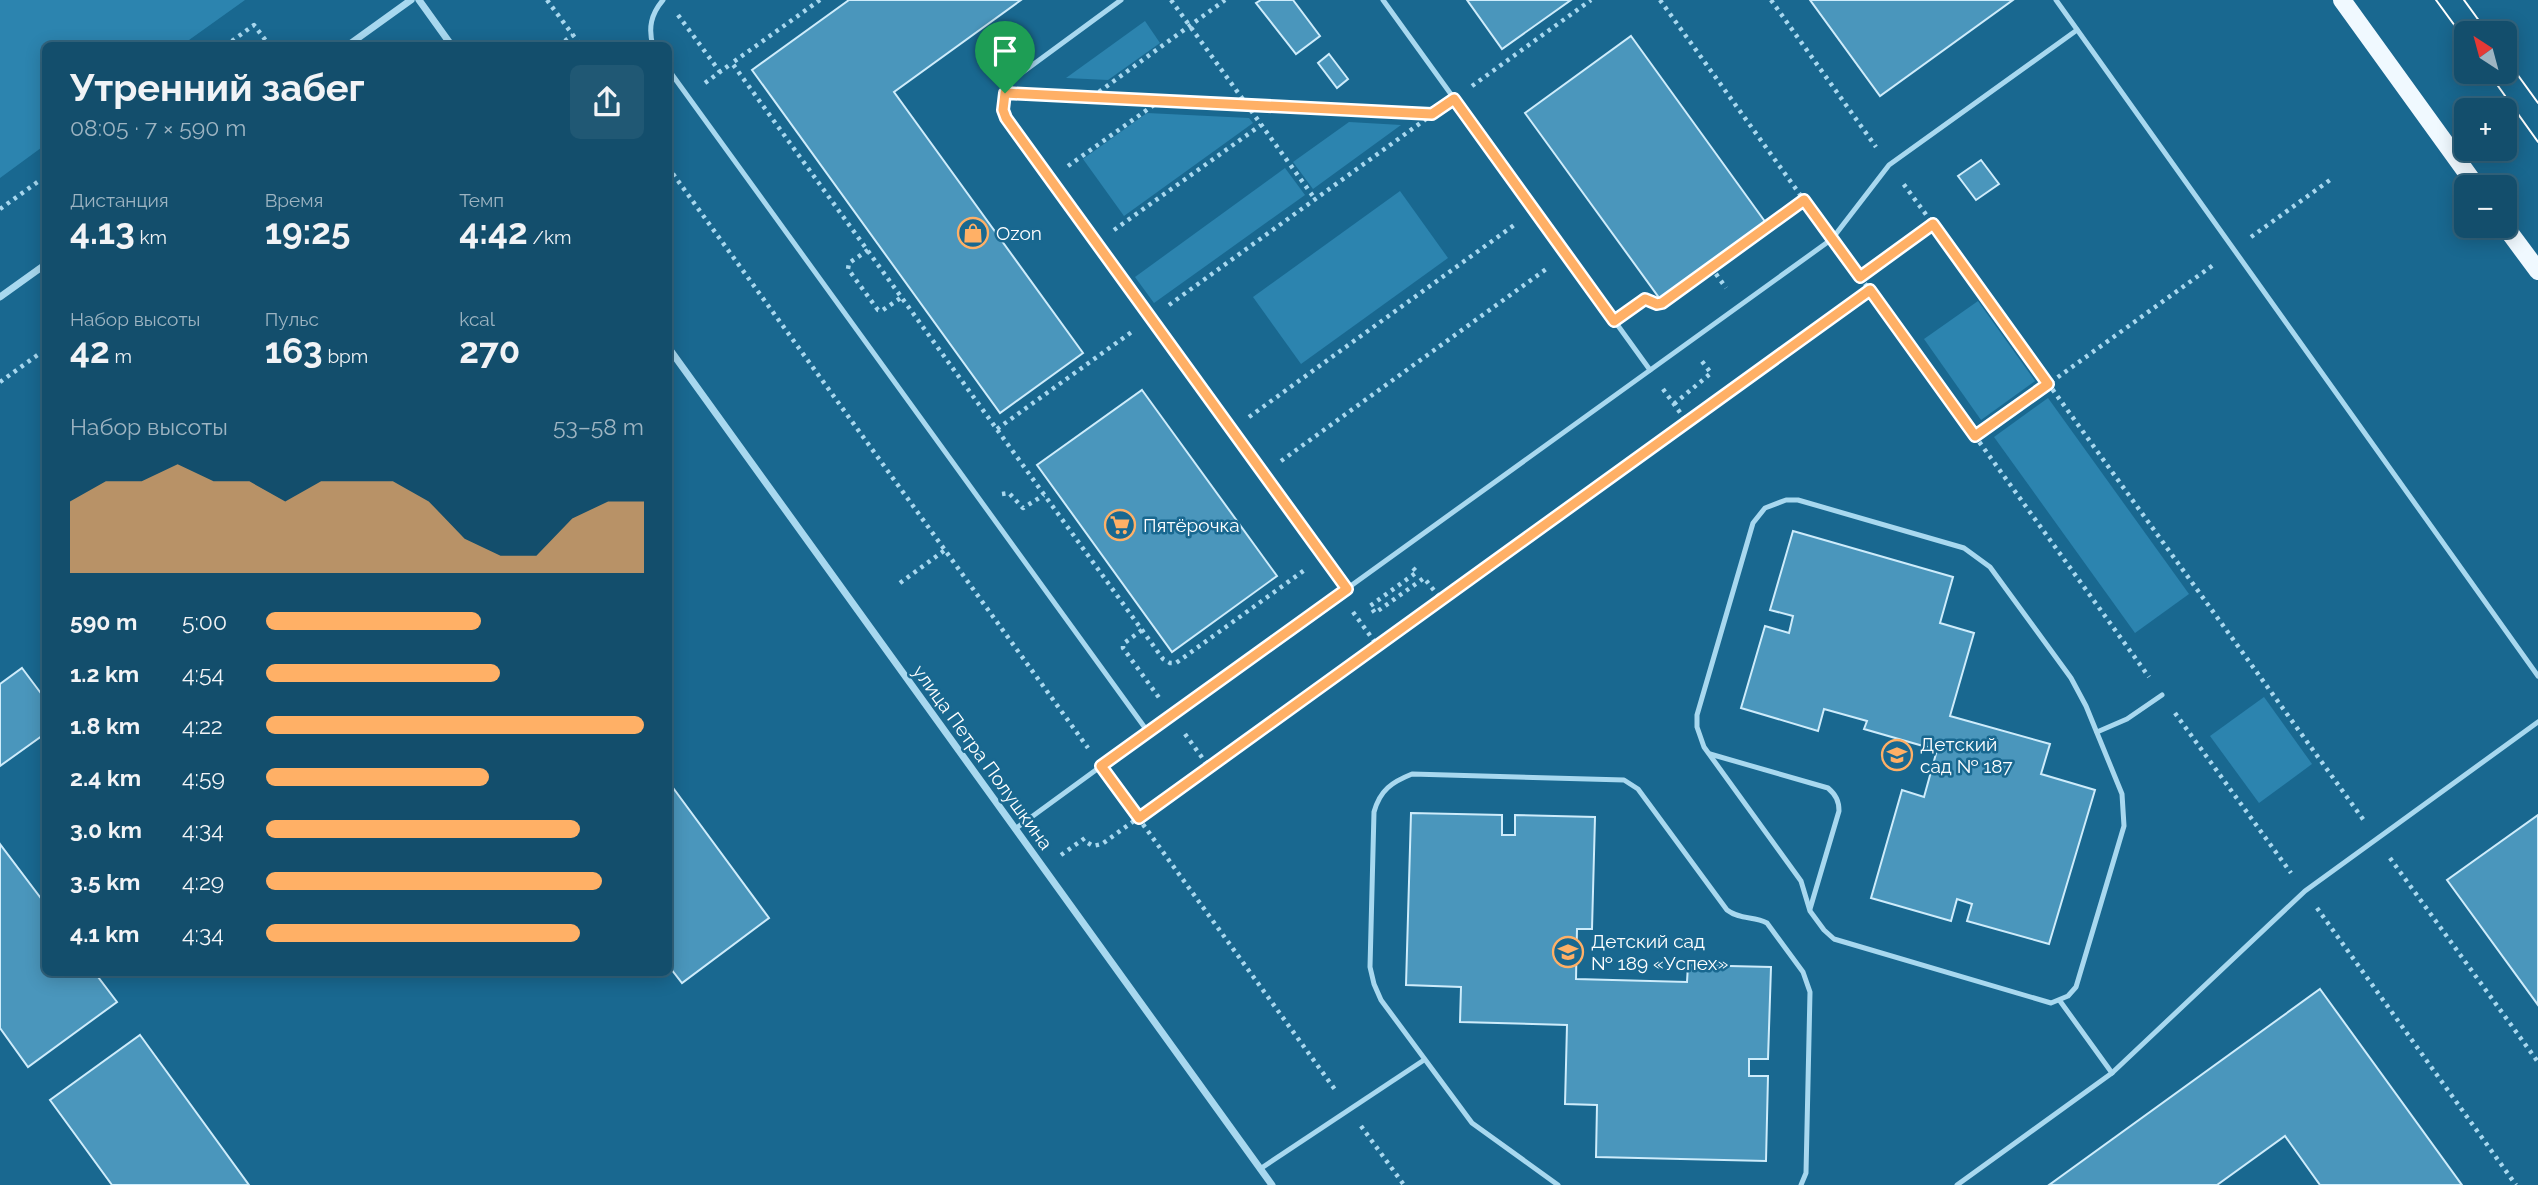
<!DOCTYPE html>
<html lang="ru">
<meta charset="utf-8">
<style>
body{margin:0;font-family:Raleway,sans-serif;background:#205874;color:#f1f3f6;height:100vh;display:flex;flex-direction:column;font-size:26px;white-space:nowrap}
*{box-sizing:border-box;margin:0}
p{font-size:23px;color:#9db4c2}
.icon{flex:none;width:38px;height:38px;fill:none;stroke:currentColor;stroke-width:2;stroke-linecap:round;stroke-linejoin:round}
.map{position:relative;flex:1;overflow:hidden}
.drawer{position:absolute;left:42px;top:42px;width:630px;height:934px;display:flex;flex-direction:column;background:#134e6c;border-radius:10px;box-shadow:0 4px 18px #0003,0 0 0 2px #32657f}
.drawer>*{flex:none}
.needle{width:46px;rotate:324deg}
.tools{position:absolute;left:2454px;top:21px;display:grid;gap:14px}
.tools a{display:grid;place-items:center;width:63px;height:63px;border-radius:10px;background:#134e6c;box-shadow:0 4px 18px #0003,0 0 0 2px #32657f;font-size:35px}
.pin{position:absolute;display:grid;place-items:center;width:60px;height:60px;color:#fff;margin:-72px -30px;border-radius:50% 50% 50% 0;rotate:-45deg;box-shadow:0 0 7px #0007}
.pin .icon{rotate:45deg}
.round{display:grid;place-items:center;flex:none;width:74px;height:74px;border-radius:10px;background:#205874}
.headline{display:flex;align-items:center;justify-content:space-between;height:119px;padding:0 28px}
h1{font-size:38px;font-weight:700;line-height:52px}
.stats{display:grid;grid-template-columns:repeat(3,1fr);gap:10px;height:119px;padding:7px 28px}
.stats div{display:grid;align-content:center}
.stats b{font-size:35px;font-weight:700}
.stats small{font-size:19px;font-weight:400}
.stats p{font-size:19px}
.chart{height:196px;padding:14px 28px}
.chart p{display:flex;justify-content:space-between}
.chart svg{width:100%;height:126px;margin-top:7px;fill:#ffb066;opacity:.7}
ul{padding:0 28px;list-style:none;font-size:23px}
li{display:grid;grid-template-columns:112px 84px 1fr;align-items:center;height:52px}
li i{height:18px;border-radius:9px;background:#ffb066}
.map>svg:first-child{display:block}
.green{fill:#2c84af}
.building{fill:#4a96bc;stroke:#ceecfb;stroke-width:2}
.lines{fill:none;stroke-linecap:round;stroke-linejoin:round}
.path{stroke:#a8d8ef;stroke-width:4.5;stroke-dasharray:3.5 5;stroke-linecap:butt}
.lane{stroke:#a8d8ef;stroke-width:5}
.street{stroke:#a8d8ef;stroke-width:7}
.primary{stroke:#f0f9ff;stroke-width:18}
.tram{stroke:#fff;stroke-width:2}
.route-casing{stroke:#fff;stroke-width:14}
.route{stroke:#ffb066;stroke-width:9}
.labels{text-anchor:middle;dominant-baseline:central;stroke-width:5;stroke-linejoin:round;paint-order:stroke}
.poi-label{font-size:19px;fill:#fff;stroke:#196890;text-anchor:start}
.street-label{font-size:19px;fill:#fff;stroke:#196890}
</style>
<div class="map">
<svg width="2538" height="1185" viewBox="0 0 2538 1185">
<rect width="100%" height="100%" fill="#196890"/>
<g class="green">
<polygon points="0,0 245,0 182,45 46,46 45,145 0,178"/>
<polygon points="1145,21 1160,43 1108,80 1066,78"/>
<polygon points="1147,113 1249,118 1253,123 1124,216 1083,159"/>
<polygon points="1349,122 1401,125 1313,189 1293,162"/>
<polygon points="1285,168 1305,195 1154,303 1135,277"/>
<polygon points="1400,191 1448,258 1301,364 1253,297"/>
<polygon points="1978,301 2035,381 1981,420 1924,339"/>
<polygon points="2048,398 2189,594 2135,633 1994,437"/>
<polygon points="2264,697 2312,764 2259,803 2210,736"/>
</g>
<g class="building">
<polygon points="849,0 1021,0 894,92 1083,353 1000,413 752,70"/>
<polygon points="1261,0 1293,0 1320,36 1296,54 1256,3"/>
<polygon points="1467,0 1571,0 1502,49"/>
<polygon points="1810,0 2013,0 1880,96"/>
<polygon points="1631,36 1766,223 1660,299 1525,113"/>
<polygon points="1329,54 1348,79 1337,88 1318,63"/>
<polygon points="1981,160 1999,184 1976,200 1958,176"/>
<polygon points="1142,390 1277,576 1172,652 1037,465"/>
<polygon points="1793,531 1953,577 1940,623 1974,633 1950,716 2050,744 2041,774 2095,790 2049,944 1967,921 1972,904 1957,899 1951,921 1871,898 1902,790 1924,797 1937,750 1864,729 1867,721 1824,709 1818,731 1741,708 1765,626 1789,633 1793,616 1770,610"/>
<polygon points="22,668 46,700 46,733 0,766 0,684"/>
<polygon points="668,781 769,918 682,983 668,965"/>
<polygon points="1411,813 1502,815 1502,835 1515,835 1515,815 1595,817 1592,929 1577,929 1576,979 1687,982 1688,965 1771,967 1768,1059 1749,1059 1749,1076 1768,1076 1766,1161 1596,1157 1597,1105 1565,1104 1567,1025 1460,1022 1461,987 1406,985"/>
<polygon points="2538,815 2538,1005 2447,880"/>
<polygon points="0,844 46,905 46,973 95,973 117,1002 28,1067 0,1028"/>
<polygon points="2320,989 2462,1185 2320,1185 2285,1136 2217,1185 2049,1185"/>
<polygon points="140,1035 249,1185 112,1185 50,1100"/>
</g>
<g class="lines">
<g class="path">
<polyline points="547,0 581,46"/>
<polyline points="820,0 732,63 1163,659 1170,663 1176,663 1306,569"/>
<polyline points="1171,0 1315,199"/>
<polyline points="1660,0 1819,221"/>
<polyline points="1771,0 1876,147"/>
<polyline points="678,15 720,72"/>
<polyline points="225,46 254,25 270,46"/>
<polyline points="558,46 573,35"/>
<polyline points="705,83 732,63"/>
<polyline points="1472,86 1591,0"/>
<polyline points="1034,94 1430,114"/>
<polyline points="1092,97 1225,0"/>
<polyline points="1068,166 1158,102"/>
<polyline points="668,167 1088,748"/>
<polyline points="0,209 46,176"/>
<polyline points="1933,224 2365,822"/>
<polyline points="1114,230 1261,125"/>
<polyline points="2251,237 2330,180"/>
<polyline points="868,250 849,263 848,269 878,310 883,310 902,297"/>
<polyline points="1845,256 2149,677"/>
<polyline points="1711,267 1726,288"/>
<polyline points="1860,277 1933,224 1902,182"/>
<polyline points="1169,305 1437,111"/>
<polyline points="1632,308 1645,299 1657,304 1662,303 1804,200"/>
<polyline points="0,382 46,349"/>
<polyline points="1663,389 1687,422"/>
<polyline points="1674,404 1711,373 1701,360"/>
<polyline points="1249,417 1517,223"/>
<polyline points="997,429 1133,331"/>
<polyline points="1975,437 2216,263"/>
<polyline points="1281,461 1549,267"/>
<polyline points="1002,494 1009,493 1023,508 1044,495"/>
<polyline points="1413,568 1417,572 1370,606 1375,613 1424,578 1441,599"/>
<polyline points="900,583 945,550"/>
<polyline points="1353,612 1377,645"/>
<polyline points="1142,630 1123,644 1123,648 1160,699"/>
<polyline points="2175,713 2291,873"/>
<polyline points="1185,734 1209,767"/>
<polyline points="1113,783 1336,1091"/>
<polyline points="1088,843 1093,846 1102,844 1869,290"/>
<polyline points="1061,855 1085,838"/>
<polyline points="2390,858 2538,1062"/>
<polyline points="2317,908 2516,1185"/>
<polyline points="1361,1126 1404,1185"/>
</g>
<g class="lane">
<polyline points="1121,0 1012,80 1004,100 1006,118 1347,589"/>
<polyline points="1383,0 1650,370"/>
<polyline points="2056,0 2538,676"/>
<path d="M653 46C648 28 651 14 663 0"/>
<polyline points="668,69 1148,732 1832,239 1889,165 2077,30"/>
<polygon points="1786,500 1798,500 1964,548 1990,567 2071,678 2086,706 2122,794 2124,826 2076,987 2068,996 2051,1003 1834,939 1824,930 1810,911 1801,881 1704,747 1697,727 1697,715 1753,523 1765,508"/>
<polyline points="2097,732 2127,719 2162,695"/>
<path d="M1710 754 1828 788C1836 795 1839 801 1839 811L1810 909"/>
<polyline points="1015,829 1148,732"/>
<polyline points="2060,1001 2112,1073"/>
<polyline points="1260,1169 1424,1060"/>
<path d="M1558 1185 1472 1123 1381 1000 1374 984 1370 967 1374 812C1380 790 1392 782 1412 774L1624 780 1638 789 1727 910C1740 920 1754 916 1767 923L1803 972 1810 992 1806 1173 1801 1185"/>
<polyline points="1957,1185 2112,1073 2305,891 2538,722"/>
</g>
<g class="street">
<polyline points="419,0 452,46"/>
<polyline points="347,46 411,0"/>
<polyline points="0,297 46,264"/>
<polyline points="668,347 1272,1185"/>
</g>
<g class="primary">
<polyline points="2342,0 2477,187"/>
<polyline points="2504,225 2538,271"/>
</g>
<g class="tram">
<polyline points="2436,0 2466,41"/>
<polyline points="2464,0 2488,33"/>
<polyline points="2504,56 2538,103"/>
<polyline points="2488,72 2538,142"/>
</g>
</g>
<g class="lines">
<g class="route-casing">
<polygon id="route" points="1005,93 1432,114 1454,99 1614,321 1645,299 1657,304 1662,303 1804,200 1860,277 1933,224 2048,384 1975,436 1870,290 1139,818 1101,766 1347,589 1006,118 1003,110"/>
</g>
<use href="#route" class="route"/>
</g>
<defs>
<g id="shop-ring" transform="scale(1.575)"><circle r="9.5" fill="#196890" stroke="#ffb066" stroke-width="1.5"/><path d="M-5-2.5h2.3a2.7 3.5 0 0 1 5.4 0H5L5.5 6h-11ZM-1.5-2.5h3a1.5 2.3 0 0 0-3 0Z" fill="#ffb066"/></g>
<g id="supermarket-ring" transform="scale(1.575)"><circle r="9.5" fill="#196890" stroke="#ffb066" stroke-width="1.5"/><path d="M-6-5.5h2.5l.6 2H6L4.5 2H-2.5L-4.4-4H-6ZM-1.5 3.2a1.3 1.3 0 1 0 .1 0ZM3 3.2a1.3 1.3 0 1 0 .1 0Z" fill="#ffb066"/></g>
<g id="school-ring" transform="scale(1.575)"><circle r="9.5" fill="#196890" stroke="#ffb066" stroke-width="1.5"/><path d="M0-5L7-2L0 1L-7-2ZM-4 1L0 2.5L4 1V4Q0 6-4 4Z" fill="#ffb066"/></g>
</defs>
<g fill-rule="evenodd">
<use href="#shop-ring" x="973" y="233"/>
<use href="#supermarket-ring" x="1120" y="525"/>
<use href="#school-ring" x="1897" y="755"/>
<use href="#school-ring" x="1568" y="952"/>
</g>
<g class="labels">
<g class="poi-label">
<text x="996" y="233">Ozon</text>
<text x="1143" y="525">Пятёрочка</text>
<text x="1920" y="744">Детский<tspan x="1920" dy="22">сад № 187</tspan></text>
<text x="1591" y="941">Детский сад<tspan x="1591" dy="22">№ 189 «Успех»</tspan></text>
</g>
<g class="street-label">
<text transform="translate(983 757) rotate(54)">улица Петра Полушкина</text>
</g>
</g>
</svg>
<div class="tools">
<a><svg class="needle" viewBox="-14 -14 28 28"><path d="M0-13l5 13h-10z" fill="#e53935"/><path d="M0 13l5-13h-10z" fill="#9db4c2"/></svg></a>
<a>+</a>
<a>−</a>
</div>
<div class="pin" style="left:1005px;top:93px;background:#1e9e55"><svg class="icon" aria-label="arrive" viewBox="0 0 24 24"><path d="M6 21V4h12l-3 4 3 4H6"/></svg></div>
<section class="drawer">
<div class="headline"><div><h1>Утренний забег</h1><p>08:05 · 7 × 590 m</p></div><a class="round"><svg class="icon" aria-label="share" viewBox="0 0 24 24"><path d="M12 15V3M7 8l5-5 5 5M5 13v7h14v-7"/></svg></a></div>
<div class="stats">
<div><p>Дистанция</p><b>4.13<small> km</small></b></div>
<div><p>Время</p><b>19:25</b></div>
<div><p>Темп</p><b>4:42<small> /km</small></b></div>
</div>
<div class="stats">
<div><p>Набор высоты</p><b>42<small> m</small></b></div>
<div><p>Пульс</p><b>163<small> bpm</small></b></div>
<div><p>kcal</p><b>270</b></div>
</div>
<div class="chart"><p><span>Набор высоты</span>53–58 m</p>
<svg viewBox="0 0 160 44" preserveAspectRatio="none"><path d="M0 44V19L10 12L20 12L30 6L40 12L50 12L60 19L70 12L80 12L90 12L100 19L110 32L120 38L130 38L140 25L150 19L160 19V44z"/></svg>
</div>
<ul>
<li><b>590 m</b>5:00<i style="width:57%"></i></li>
<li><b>1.2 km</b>4:54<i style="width:62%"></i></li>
<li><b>1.8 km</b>4:22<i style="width:100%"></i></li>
<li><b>2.4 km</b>4:59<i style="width:59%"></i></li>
<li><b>3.0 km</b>4:34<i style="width:83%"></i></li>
<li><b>3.5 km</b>4:29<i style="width:89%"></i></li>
<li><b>4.1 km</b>4:34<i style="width:83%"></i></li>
</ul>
</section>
</div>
